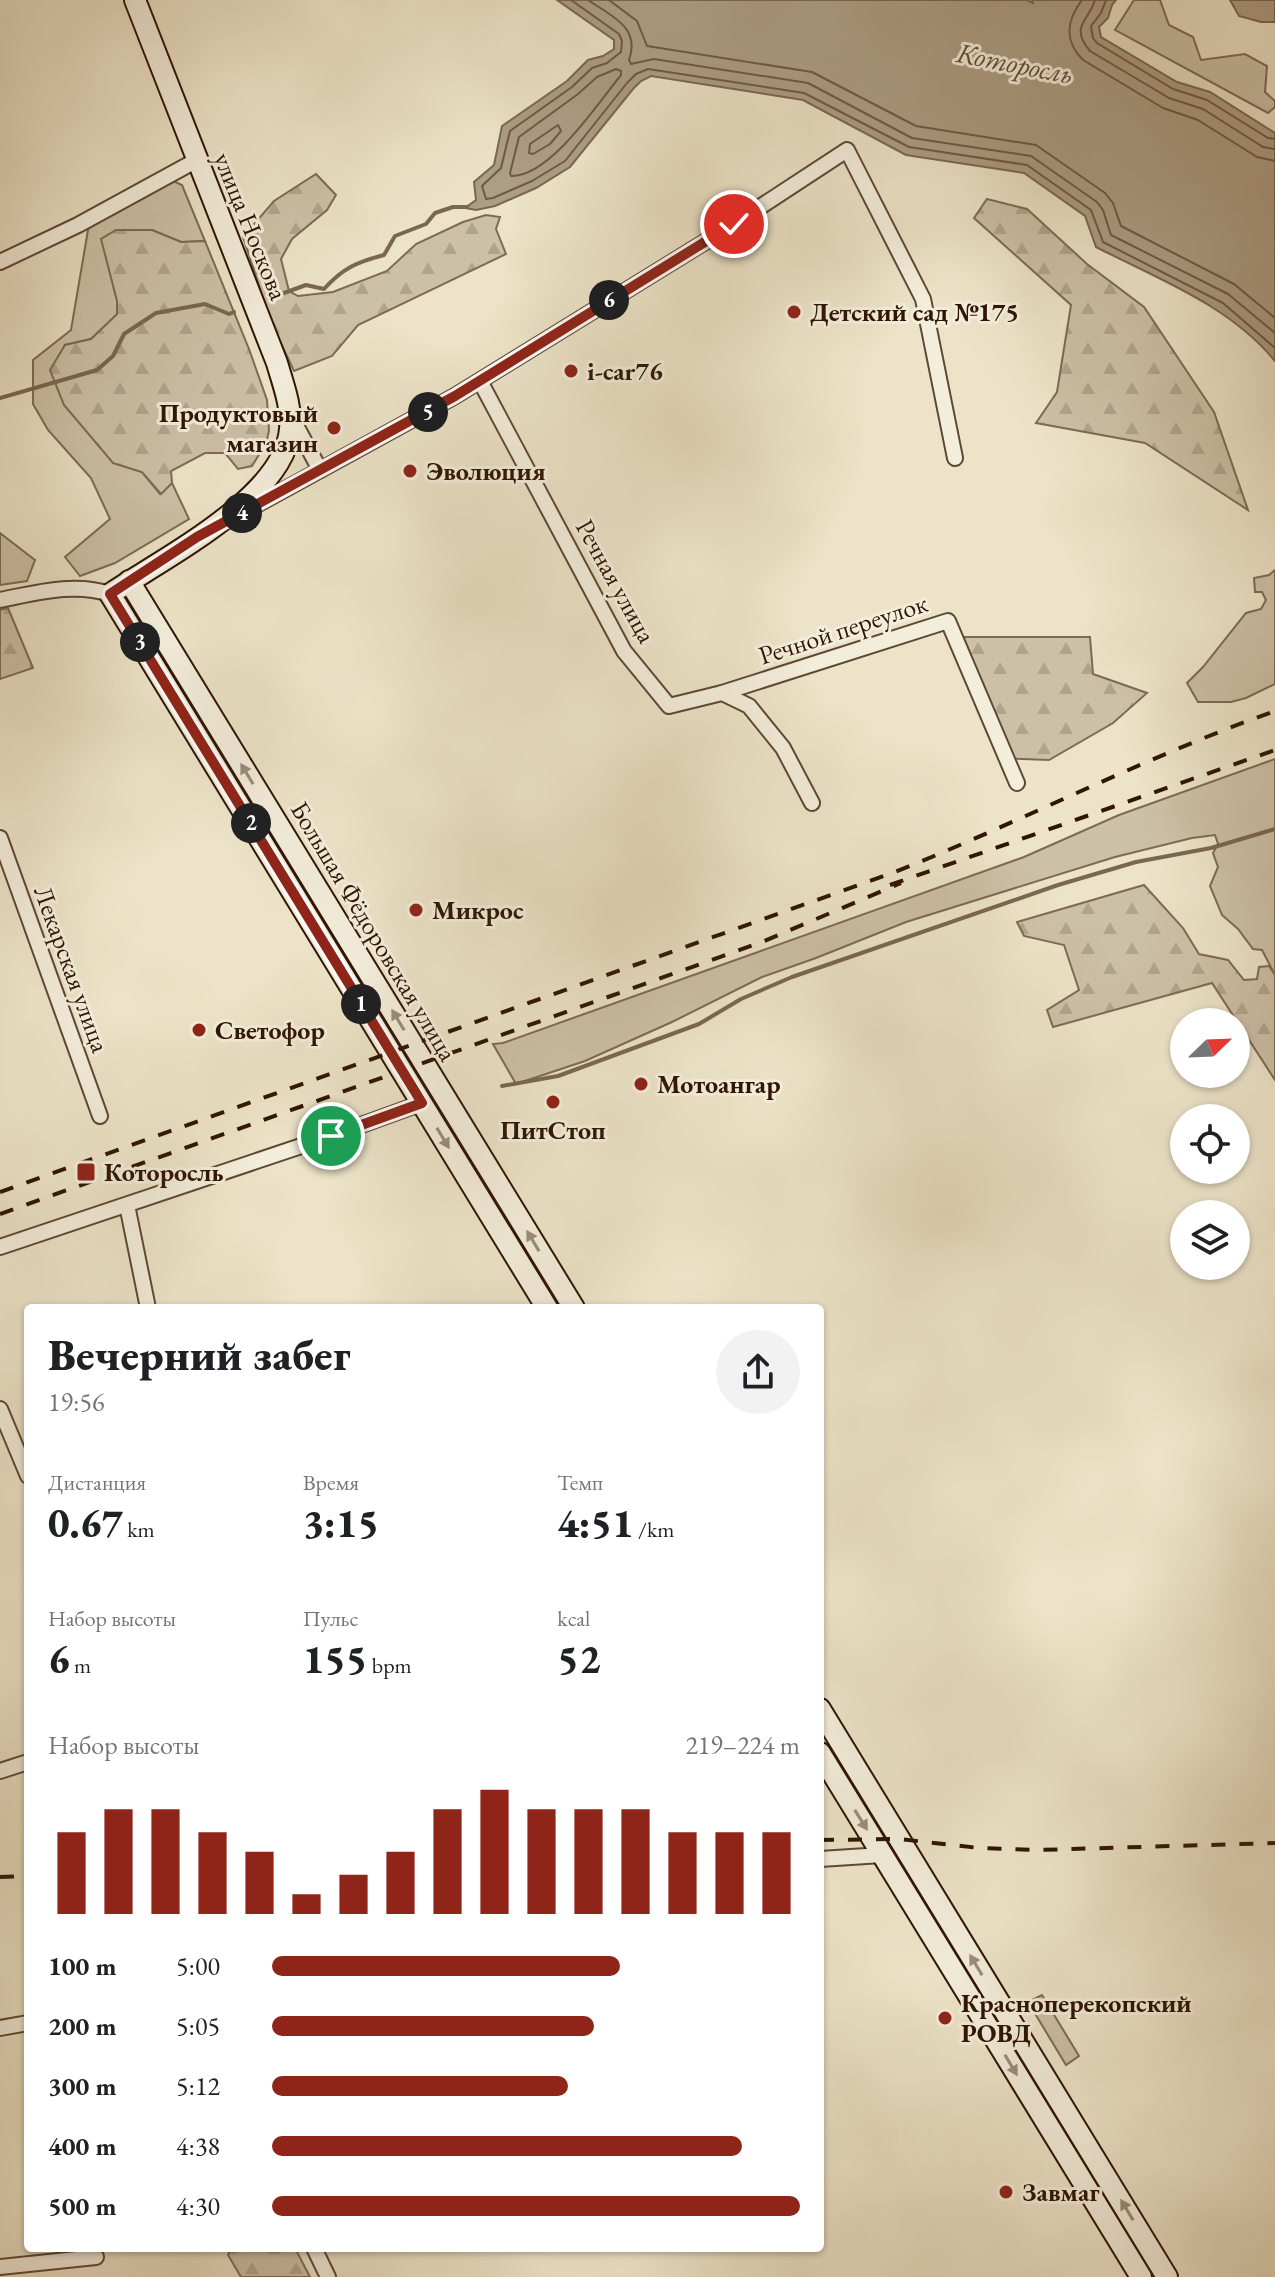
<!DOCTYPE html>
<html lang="ru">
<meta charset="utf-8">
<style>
body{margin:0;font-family:"EB Garamond",serif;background:#f2f2f2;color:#202124;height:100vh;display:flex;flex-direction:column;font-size:30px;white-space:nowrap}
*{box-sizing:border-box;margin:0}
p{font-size:26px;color:#757577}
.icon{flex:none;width:44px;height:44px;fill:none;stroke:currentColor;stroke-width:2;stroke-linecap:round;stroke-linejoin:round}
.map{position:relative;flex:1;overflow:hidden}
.details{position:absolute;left:24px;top:1304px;width:800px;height:948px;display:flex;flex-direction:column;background:#fff;border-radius:8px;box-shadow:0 2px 6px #0004}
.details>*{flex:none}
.needle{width:52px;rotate:67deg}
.tools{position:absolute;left:1170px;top:1008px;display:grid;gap:16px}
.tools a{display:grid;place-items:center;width:80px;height:80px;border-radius:50%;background:#fff;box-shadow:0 2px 6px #0004;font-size:40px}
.pin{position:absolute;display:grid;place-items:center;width:68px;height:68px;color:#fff;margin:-34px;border:4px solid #fff;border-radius:50%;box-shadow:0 2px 8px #0007}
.km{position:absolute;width:40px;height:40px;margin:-20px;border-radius:50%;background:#222;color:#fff;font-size:22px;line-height:40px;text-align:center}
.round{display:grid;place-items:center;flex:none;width:84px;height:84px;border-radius:42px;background:#f2f2f2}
.headline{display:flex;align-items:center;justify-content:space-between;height:136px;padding:0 24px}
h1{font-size:44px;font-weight:800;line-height:60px}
.metrics{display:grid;grid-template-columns:repeat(3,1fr);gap:12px;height:136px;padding:8px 24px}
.metrics div{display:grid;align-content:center}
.metrics b{font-size:40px;font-weight:800}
.metrics small{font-size:22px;font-weight:400}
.metrics p{font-size:22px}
.chart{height:224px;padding:16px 24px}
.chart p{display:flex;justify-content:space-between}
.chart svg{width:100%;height:144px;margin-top:8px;stroke:#8f2418;stroke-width:6}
ul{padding:0 24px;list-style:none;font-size:26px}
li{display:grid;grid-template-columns:128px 96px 1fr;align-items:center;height:60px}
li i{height:20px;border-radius:10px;background:#8f2418}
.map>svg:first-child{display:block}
.green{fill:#ccc0a7;stroke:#7e6a55;stroke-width:2}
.forest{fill:url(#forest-firs);stroke:#7e6a55;stroke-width:2}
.water{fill:#ac9d85;stroke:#7a6751;stroke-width:2}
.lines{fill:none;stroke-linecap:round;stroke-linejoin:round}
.shore{stroke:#6e5944;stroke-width:2}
.stream{stroke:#7a6751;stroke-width:4}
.minor-casing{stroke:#5e4834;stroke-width:18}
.secondary-casing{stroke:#2f1503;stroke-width:24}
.minor{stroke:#f3eddb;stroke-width:14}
.secondary{stroke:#f3eddb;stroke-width:20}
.rail{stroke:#2f1503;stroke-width:4;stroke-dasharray:14 14;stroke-linecap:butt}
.oneway{fill:#9b8c7a}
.route-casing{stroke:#fff;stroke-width:16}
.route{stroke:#8f2418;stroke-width:10}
.poi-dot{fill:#8f2418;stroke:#f3eddb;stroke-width:3}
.labels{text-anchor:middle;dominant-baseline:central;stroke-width:6;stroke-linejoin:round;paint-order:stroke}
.street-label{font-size:26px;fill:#2f1503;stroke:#f3eddb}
.poi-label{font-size:26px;font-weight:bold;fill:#2f1503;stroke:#f3eddb;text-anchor:start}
.water-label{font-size:28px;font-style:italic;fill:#614b37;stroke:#f3eddb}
</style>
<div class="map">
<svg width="1275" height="2277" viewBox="0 0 1275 2277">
<defs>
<pattern id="forest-firs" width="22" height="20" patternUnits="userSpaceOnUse" patternTransform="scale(2)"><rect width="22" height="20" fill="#ccc0a7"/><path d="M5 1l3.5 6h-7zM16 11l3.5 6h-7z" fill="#b0a48e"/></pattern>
</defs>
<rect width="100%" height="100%" fill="#ece3c8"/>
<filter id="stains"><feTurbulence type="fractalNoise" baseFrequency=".0025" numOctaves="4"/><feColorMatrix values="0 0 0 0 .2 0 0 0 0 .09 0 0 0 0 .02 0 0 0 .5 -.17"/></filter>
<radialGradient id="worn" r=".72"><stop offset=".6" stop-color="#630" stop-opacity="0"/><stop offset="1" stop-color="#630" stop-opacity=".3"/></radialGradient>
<g class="green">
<polygon points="1134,0 1160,0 1169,25 1193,37 1201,60 1245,54 1267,66 1265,92 1275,101 1275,107 1268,113 1115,30"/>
<polygon points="173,181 182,185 205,241 181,242 152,230 117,301 118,314 91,339 65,345 113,463 142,472 160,494 172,483 189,519 115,563 80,576 65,557 110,519 91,478 48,430 33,404 33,360 71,330 89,224"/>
<polygon points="0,533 35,560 27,581 0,585"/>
<polygon points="1275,570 1275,684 1246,698 1231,702 1198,702 1187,683 1203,667 1246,613 1261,609 1266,600 1262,592 1255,592 1254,578 1269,575"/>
<polygon points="142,618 551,1286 546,1289 137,621"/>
<polygon points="1275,759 1275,975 1262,950 1253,949 1238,929 1222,915 1210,886 1218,867 1213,853 1218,844 1215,835 1192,838 1115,857 906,922 816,958 762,977 672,1022 585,1061 516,1084 493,1044 503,1043 1024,857 1119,815"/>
<polygon points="885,1843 892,1843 1034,2075 1029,2078"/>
<polygon points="1042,1995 1079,2056 1066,2065 1028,2002"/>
</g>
<g class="forest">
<polygon points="316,174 336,195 327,210 292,239 281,259 289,291 298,296 333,292 387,271 416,244 463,222 486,215 500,217 496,229 506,254 358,325 332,356 294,371 271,322 243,237 274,201"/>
<polygon points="987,199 1027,209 1087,264 1144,307 1214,412 1248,510 1145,443 1036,423 1057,392 1071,305 974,218"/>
<polygon points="116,230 152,230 181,242 205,241 249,349 267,400 269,431 266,443 252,466 238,469 225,453 205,453 171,471 172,483 161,494 142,472 113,463 64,405 50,370 65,345 91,339 117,314 117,301 101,239"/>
<polygon points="8,608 33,668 0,679 0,610"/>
<polygon points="963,637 1090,637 1093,674 1147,693 1113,723 1049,760 999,758"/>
<polygon points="1144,885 1183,928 1199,954 1228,960 1244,980 1257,979 1259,967 1269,966 1275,975 1275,1080 1212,983 1053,1027 1047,1010 1079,990 1064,945 1024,936 1017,922"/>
<polygon points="231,2248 295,2248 310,2277 241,2277 228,2255"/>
</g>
<g class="water">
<path d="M557 0H1027L1033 3 1032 0H1116L1112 5 1108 18 1099 27 1101 37 1177 82 1210 92 1275 133V361C1229 305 1158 279 1096 247L1085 216 1024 173 906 155 803 100 651 76 641 81 633 89 570 167 536 188 495 206 476 210 465 208 476 200 474 182 494 165 502 126 567 81 588 60 603 56 614 49V40Z"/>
<polygon points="1230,0 1275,0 1275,22 1261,22 1239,16"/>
</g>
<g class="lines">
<g class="shore">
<polyline points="571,0 619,34 622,41 621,52 607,63 592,68 572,87 510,131 501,168 482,186 486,199 493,198 532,181 565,161 627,83 636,74 648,69 804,93 909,147 1027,165 1091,210 1103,242 1223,303 1275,348"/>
<path d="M588 0C611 16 641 27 629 60L631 64 654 59 808 83 912 138 1031 156 1097 202 1103 210 1111 235 1228 294 1275 333"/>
<polyline points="609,0 637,21 647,46 812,72 916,126 1036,145 1105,193 1113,203 1121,226 1234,284 1275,318"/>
<path d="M1082 0C1067 20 1063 40 1083 60L1163 108 1198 120 1257 157 1275 161"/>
<path d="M1095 0C1089 21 1069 26 1090 51L1169 98 1203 109 1263 147 1275 149"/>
<polyline points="1106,0 1101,13 1091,26 1093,38 1097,43 1173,89 1207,100 1268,138 1275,139"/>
<path d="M616 69 621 71V75C598 103 550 177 511 176L510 173 519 137 578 94 597 77Z"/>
<polygon points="558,125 561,131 550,144 533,154 529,153 530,144"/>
</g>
<g class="stream">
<path d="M273 297 306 285 324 289C343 268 357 262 384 255L395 236 426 224 435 213 453 207H467"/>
<polyline points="0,398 97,370 113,356 124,334 156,313 205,304 229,314 234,312"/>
<polyline points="502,1086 558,1076 699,1024 741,999 792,977 1058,885 1136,862 1211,848 1275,829"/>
</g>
<g class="minor-casing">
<g id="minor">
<polyline points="0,262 78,225 197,160"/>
<polyline points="480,381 624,651 669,706 722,693 749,706 783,748 812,803"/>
<polyline points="292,418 320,470"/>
<polyline points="240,514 455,396 734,224 847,150 923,299 955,458"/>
<path d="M0 600C36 593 74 582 110 594"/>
<polyline points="722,693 948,621 1017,783"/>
<polyline points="0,838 100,1116"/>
<polyline points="127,1205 148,1308"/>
<polyline points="0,1247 331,1136 422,1103"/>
<polyline points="0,1409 28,1476"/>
<polyline points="0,1771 28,1762"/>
<polyline points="820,1859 882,1855"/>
<polyline points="0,2028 28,2023"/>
<polyline points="314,2248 328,2277"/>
<polyline points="0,2267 96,2257"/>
</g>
</g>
<g class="secondary-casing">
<g id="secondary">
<path d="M135 0 277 363C283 384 292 407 290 429 285 497 162 559 110 594L547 1308"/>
<polyline points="129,581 574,1308"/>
<polyline points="820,1709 1167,2277"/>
<polyline points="820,1753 1141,2277"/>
</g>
</g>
<use href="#minor" class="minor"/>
<use href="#secondary" class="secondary"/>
<g class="rail">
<polyline points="890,885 1275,750"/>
<path d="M0 1192 895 872C1023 821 1145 757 1275 711"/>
<polyline points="0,1214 762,942 901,883"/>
<polyline points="820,1840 899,1839 979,1848 1038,1850 1275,1843"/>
<polyline points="0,1877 28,1876"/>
</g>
</g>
<defs><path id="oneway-solid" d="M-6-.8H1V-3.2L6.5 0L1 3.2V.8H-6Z" transform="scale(2)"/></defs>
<g class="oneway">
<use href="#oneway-solid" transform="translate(247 774) rotate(-121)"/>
<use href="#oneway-solid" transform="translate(398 1020) rotate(-121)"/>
<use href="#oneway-solid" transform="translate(443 1138) rotate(59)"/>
<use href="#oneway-solid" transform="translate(533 1241) rotate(-121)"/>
<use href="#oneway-solid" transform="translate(861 1820) rotate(58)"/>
<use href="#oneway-solid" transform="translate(976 1965) rotate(-121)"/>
<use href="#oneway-solid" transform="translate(1011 2065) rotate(59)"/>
<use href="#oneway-solid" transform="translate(1127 2210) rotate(-121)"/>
</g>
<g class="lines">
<g class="route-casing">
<polyline id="route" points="331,1136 422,1103 110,594 197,537 455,396 734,224"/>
</g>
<use href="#route" class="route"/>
</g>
<g class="poi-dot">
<circle cx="794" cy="312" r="8"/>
<circle cx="571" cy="371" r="8"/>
<circle cx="334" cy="428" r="8"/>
<circle cx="410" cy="471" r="8"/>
<circle cx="416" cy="910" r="8"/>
<circle cx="199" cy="1030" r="8"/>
<circle cx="641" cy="1084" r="8"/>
<circle cx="553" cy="1102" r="8"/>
<rect x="76" y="1162" width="20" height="20" rx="4"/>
<circle cx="945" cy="2018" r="8"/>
<circle cx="1006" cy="2192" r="8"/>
</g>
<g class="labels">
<g class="street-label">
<text transform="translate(251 226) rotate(68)">улица Носкова</text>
<text transform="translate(616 581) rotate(61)">Речная улица</text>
<text transform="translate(843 629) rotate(-18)">Речной переулок</text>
<text transform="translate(374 931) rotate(59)">Большая Фёдоровская улица</text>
<text transform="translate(72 969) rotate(70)">Лекарская улица</text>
</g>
<g class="poi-label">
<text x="810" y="312">Детский сад №175</text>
<text x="587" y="371">i-car76</text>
<text x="318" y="413" text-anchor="end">Продуктовый<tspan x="318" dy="30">магазин</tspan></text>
<text x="426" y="471">Эволюция</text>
<text x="432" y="910">Микрос</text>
<text x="215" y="1030">Светофор</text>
<text x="657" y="1084">Мотоангар</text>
<text x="553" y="1130" text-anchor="middle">ПитСтоп</text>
<text x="104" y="1172">Которосль</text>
<text x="961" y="2003">Красноперекопский<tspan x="961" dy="30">РОВД</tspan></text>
<text x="1022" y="2192">Завмаг</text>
</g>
<g class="water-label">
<text transform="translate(1015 63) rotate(11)">Которосль</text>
</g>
</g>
<rect width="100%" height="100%" filter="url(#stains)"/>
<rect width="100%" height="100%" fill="url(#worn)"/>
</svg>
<div class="tools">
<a><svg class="needle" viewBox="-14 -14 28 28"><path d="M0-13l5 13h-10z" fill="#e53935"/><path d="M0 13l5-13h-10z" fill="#757577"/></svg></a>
<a><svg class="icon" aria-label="locate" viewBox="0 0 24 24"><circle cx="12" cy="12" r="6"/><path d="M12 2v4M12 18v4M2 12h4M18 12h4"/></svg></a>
<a><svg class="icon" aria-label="layers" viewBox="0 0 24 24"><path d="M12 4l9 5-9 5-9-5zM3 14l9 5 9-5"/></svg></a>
</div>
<div class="pin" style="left:331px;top:1136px;background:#1e9e55"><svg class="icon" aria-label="arrive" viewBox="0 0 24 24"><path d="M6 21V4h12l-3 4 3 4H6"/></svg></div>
<div class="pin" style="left:734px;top:224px;background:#d93025"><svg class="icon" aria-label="check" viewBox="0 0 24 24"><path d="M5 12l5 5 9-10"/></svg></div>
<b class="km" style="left:361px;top:1004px">1</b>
<b class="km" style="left:251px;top:823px">2</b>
<b class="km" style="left:140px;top:642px">3</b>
<b class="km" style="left:242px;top:513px">4</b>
<b class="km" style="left:428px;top:412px">5</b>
<b class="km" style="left:609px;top:300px">6</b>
<section class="details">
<div class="headline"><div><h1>Вечерний забег</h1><p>19:56</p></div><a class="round"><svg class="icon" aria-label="share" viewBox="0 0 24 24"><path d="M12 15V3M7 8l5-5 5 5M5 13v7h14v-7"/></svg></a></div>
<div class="metrics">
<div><p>Дистанция</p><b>0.67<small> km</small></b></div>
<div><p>Время</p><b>3:15</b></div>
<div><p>Темп</p><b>4:51<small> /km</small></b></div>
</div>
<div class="metrics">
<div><p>Набор высоты</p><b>6<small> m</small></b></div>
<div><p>Пульс</p><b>155<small> bpm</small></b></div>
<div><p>kcal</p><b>52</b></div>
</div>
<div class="chart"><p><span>Набор высоты</span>219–224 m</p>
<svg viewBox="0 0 160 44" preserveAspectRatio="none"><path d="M5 44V19M15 44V12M25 44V12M35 44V19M45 44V25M55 44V38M65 44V32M75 44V25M85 44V12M95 44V6M105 44V12M115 44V12M125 44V12M135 44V19M145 44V19M155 44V19"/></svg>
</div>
<ul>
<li><b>100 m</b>5:00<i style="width:66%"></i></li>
<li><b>200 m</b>5:05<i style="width:61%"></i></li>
<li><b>300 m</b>5:12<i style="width:56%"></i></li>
<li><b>400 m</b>4:38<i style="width:89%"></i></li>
<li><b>500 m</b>4:30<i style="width:100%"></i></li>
</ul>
</section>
</div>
